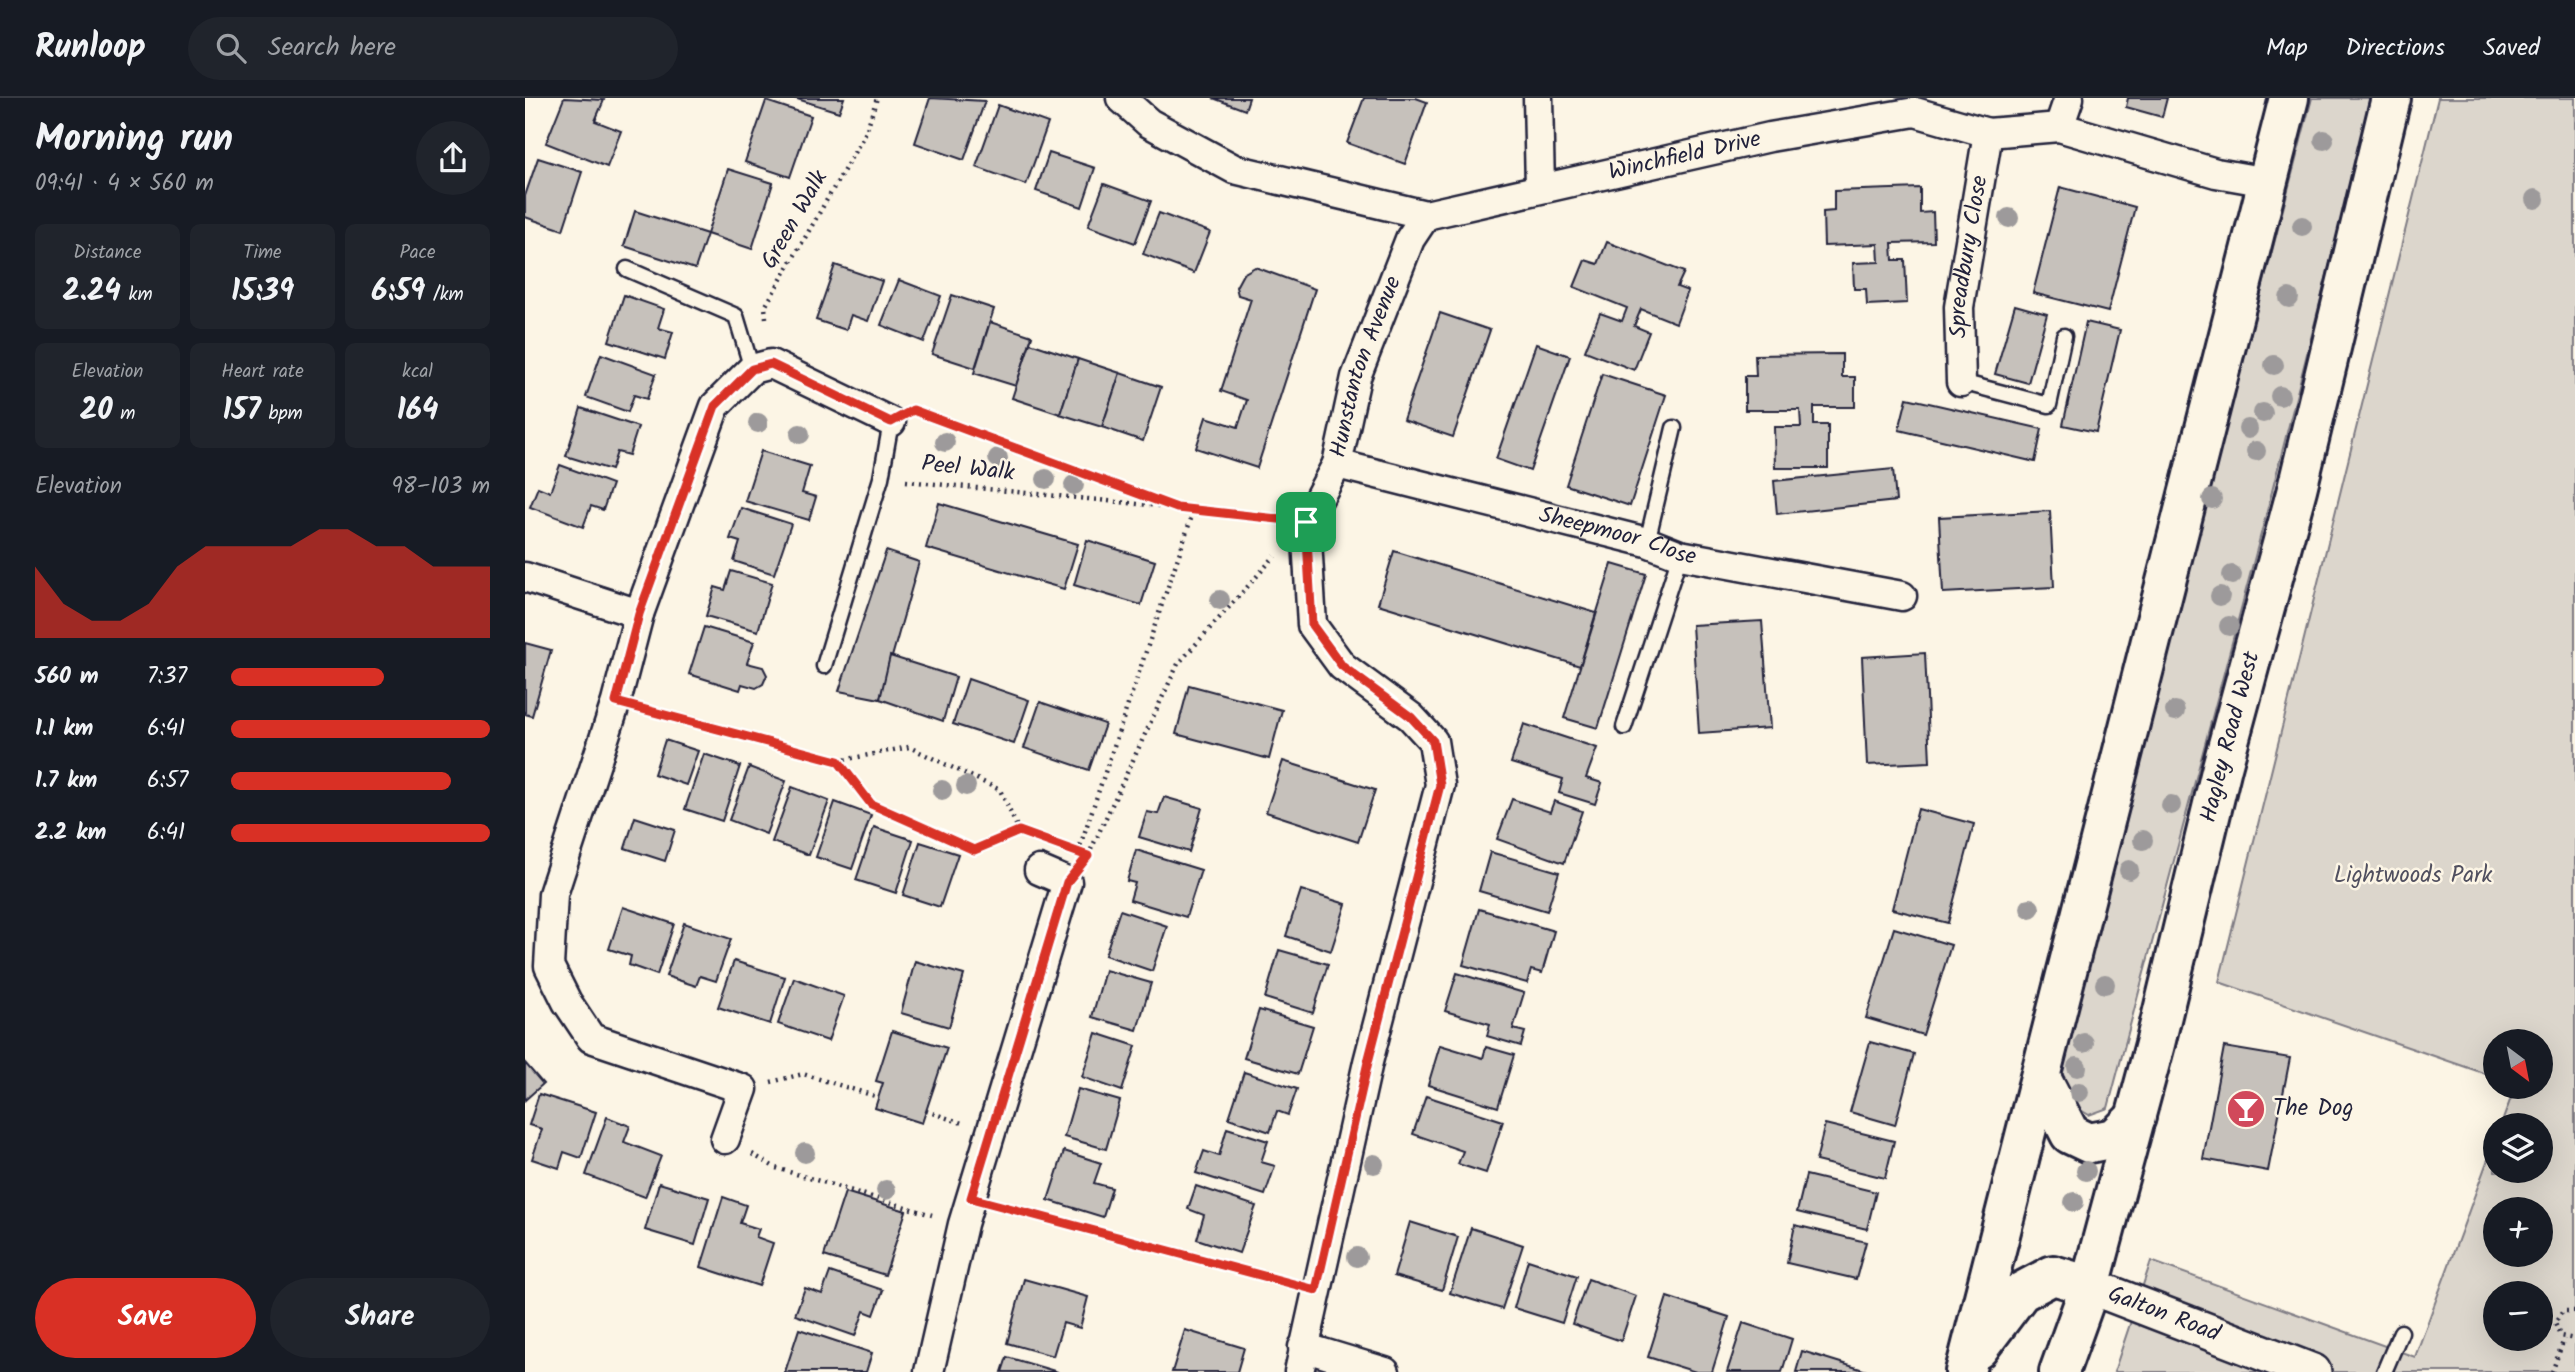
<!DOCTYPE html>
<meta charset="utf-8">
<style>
body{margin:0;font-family:Kalam,sans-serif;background:#20242c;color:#f1f3f6;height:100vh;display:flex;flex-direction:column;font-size:26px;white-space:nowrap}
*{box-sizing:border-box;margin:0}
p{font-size:23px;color:#9ea1a6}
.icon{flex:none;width:38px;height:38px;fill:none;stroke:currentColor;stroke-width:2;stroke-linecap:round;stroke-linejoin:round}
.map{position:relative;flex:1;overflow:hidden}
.side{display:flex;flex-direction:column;background:#171b24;width:525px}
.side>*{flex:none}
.needle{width:46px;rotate:148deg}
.tools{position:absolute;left:1958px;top:931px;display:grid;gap:14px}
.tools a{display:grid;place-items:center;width:70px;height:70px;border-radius:50%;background:#171b24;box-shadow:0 7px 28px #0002;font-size:35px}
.pin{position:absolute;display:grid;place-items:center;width:60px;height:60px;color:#fff;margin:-30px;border-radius:14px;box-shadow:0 4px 10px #0006}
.round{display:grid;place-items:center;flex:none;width:74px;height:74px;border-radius:37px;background:#20242c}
.head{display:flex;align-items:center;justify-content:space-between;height:119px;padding:0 35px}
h1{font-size:38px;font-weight:800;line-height:52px}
.metrics{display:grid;grid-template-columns:repeat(3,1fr);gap:10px;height:119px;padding:7px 35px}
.metrics div{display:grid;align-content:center;border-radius:10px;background:#20242c;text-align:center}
.metrics b{font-size:30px;font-weight:800}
.metrics small{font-size:19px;font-weight:400}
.metrics p{font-size:19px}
.chart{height:196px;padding:14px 35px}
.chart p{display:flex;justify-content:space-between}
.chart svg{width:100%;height:126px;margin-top:7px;fill:#d93025;opacity:.7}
.primary-button{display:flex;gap:14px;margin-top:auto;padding:14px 35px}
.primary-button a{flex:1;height:80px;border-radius:42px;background:#d93025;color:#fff;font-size:28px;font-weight:800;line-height:80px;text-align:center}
.primary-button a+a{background:#20242c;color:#f1f3f6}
ul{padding:0 35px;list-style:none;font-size:23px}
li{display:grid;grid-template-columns:112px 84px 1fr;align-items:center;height:52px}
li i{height:18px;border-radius:9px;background:#d93025}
header{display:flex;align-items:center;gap:42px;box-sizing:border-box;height:98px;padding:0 35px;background:#171b24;border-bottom:2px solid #363941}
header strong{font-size:33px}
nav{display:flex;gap:38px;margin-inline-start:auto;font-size:24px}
.search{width:490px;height:63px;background:#20242c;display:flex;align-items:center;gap:18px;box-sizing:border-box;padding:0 24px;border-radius:38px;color:#9ea1a6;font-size:26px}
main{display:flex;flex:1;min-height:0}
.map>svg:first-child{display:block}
.green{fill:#dcd6cc;stroke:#7f7c84;stroke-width:2;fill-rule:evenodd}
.building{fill:#c6c1bb;stroke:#22223b;stroke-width:2}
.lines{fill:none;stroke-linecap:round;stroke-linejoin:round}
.service-casing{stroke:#22223b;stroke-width:19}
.minor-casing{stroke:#22223b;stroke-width:33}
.tertiary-casing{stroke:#22223b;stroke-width:40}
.trunk-casing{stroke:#22223b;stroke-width:44}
.path{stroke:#22223b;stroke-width:4.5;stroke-dasharray:2 5;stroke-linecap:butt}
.service{stroke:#fcf5e5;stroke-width:14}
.minor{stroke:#fcf5e5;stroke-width:28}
.tertiary{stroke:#fcf5e5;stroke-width:35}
.trunk{stroke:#fcf5e5;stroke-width:38}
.tree{fill:#9d9a9b}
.route-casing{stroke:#fff;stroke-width:14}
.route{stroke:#d93025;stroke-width:9}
.labels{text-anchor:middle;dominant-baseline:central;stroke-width:5;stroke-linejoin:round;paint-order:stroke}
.street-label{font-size:23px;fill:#22223b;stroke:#fcf5e5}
.park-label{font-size:23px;fill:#504f5f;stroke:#fcf5e5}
.poi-label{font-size:23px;fill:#22223b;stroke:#fcf5e5;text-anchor:start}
</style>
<header>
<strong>Runloop</strong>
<div class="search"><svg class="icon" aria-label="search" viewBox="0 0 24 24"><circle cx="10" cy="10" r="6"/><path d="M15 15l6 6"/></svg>Search here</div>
<nav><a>Map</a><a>Directions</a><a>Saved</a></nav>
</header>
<main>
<section class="side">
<div class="head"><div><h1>Morning run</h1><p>09:41 · 4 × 560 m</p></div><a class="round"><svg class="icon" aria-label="share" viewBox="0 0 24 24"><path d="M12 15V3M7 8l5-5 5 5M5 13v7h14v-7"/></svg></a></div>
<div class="metrics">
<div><p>Distance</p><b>2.24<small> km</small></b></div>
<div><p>Time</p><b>15:39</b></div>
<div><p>Pace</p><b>6:59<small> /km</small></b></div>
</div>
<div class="metrics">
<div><p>Elevation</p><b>20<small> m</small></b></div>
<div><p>Heart rate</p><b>157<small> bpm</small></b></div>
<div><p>kcal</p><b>164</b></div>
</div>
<div class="chart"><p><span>Elevation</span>98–103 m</p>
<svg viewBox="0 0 160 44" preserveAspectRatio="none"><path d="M0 44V19L10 32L20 38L30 38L40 32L50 19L60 12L70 12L80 12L90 12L100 6L110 6L120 12L130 12L140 19L150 19L160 19V44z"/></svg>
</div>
<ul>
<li><b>560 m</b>7:37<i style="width:59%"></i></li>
<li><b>1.1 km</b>6:41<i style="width:100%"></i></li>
<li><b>1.7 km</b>6:57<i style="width:85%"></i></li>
<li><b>2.2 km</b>6:41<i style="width:100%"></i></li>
</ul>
<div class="primary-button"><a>Save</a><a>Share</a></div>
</section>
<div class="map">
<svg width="2050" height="1274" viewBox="0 0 2050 1274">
<rect width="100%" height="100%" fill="#fcf5e5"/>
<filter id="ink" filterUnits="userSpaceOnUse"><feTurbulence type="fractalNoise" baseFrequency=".0143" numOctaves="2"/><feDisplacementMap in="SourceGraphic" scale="14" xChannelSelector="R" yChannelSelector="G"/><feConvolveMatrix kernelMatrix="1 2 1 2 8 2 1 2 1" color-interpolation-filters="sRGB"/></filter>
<g filter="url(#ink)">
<g class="green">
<path d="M1787 0H1847L1741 417 1583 1010 1564 1017C1539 1003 1535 999 1534 969Z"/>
<path d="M1913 0H2050V1274H1589L1626 1163 1890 1259 1970 1042V1073H2016V1027H1976L1990 989H2016V943H1970V979L1694 884ZM1970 1111H2016V1157H1970ZM1970 1195H2016V1241H1970Z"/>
</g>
<g class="building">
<polygon points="39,0 79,2 70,23 96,33 82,69 21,45"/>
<polygon points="269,0 319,0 314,14"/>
<polygon points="405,0 460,3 439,62 390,45"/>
<polygon points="688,0 724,0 720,12"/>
<polygon points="839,0 891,0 902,4 880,66 822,45"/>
<polygon points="1603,0 1642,0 1637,19 1601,9"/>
<polygon points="241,3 286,18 265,79 220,64"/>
<polygon points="473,7 523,25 501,87 451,69"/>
<polygon points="524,55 570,70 557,109 511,93"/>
<polygon points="13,60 57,74 38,132 0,119 0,98"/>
<polygon points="203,71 248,85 227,151 182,136"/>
<polygon points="579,86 626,103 610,145 563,128"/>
<polygon points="1535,89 1610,109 1583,214 1508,195"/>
<polygon points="1395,90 1395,115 1408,114 1409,144 1367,145 1368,162 1380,162 1382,205 1342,207 1341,191 1329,191 1328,165 1354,164 1353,146 1299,148 1298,114 1309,113 1309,93"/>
<polygon points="110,113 182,136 170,171 99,148"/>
<polygon points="634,115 685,134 669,175 618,156"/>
<polygon points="1082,144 1159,174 1152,189 1163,193 1151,225 1116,211 1109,228 1124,234 1109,272 1060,253 1075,215 1097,223 1102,210 1049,189 1060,162 1073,166"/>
<polygon points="310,167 357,183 343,223 326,217 321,232 291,222"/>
<polygon points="730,169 790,191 732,370 671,350 681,319 713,329 722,302 696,293 726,201 713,197 711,189 718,176"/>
<polygon points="374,182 416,198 399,244 356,227"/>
<polygon points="99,197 139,211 133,230 148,234 140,261 84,243"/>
<polygon points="427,197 469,211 450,270 407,256"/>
<polygon points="1490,207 1522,216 1503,285 1470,276"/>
<polygon points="915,215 965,232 928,339 878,322"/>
<polygon points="465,224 507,238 491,288 449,275"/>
<polygon points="1561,224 1595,232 1571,334 1538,327"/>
<polygon points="505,245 553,261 535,316 487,300"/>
<polygon points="1011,246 1045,258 1005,373 971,361"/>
<polygon points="76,256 131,276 122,301 109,297 103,314 61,299"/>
<polygon points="1317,256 1317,279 1330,279 1330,309 1289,309 1289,327 1303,327 1303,370 1250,370 1249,329 1276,329 1275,312 1220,312 1220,278 1231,278 1230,257"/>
<polygon points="553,261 595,275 577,329 535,316"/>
<polygon points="595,275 636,289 618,343 577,329"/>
<polygon points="1077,276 1141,297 1105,408 1041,387"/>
<polygon points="1382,300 1517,331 1510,364 1374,332"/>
<polygon points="56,310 113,329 104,357 92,354 86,372 41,358"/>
<polygon points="236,353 285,368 277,395 291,399 284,422 220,403"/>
<polygon points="35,367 87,386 78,412 66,408 58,429 5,409 13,389 25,394"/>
<polygon points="1368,371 1371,403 1252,416 1249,383"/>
<polygon points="414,405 553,446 539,491 401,450"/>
<polygon points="216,410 266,426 249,476 209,463 215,444 205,441"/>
<polygon points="1525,413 1529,489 1418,495 1414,419"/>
<polygon points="562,442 630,463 616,507 549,487"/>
<polygon points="361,453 394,464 355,601 314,593"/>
<polygon points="869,453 1071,515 1055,568 853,506"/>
<polygon points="1087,466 1121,476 1073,630 1039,620"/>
<polygon points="206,473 247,485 233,533 181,518 190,489 200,492"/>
<polygon points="1237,523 1245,630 1174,635 1167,527"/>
<polygon points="179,529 229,544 222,565 238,569 242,577 238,586 231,590 217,586 215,592 164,576"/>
<polygon points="0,545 26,552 7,618 0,616"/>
<polygon points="1400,555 1405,664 1342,667 1337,559"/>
<polygon points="365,558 431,579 418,623 355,601"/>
<polygon points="443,581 504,602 489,646 428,626"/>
<polygon points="664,587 757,612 744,661 651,636"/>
<polygon points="515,604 580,626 564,672 499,650"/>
<polygon points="999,626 1072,650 1061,680 1077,685 1070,706 1034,695 1038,681 986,665"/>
<polygon points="140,642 173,653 161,687 129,676"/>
<polygon points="179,656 215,668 197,723 160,711"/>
<polygon points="758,663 850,692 833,744 741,714"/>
<polygon points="224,669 261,683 241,736 204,722"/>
<polygon points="267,689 304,703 284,757 247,744"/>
<polygon points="639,699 677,710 664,754 614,739 622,714 633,716"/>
<polygon points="987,701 1025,714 1029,703 1057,713 1039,765 972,741"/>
<polygon points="310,704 346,717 327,771 291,759"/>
<polygon points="1393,711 1449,726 1423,825 1367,811"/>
<polygon points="110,719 150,732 140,763 100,750"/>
<polygon points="349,729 388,742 371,795 331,782"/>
<polygon points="395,744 433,756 415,809 378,797"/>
<polygon points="611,752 676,772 661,819 605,802 610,785 602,783"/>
<polygon points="965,754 1034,774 1022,813 954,793"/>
<polygon points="776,792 821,806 806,853 761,838"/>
<polygon points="98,809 149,826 132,877 104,867 106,858 84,851"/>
<polygon points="954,811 1029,833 1017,875 1006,872 1002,885 938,867"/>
<polygon points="595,812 642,828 627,873 580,857"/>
<polygon points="159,825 206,841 191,883 175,878 171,888 141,878"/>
<polygon points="1369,830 1426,847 1398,937 1341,920"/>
<polygon points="754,852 803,866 788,915 740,900"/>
<polygon points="209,863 260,879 245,926 193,909"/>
<polygon points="390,863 439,877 424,929 376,915"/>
<polygon points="580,872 626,885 612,932 567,919"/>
<polygon points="932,875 999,895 988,931 1000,934 996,948 962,938 965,926 920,913"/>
<polygon points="269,880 319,898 303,943 253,926"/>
<polygon points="734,912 788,928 773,976 719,960"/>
<polygon points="367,933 422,950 397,1025 350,1010 358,985 351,983"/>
<polygon points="571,935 611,948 597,993 557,979"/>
<polygon points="1345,944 1389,956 1370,1027 1325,1014"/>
<polygon points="915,947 958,960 961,949 989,957 973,1009 903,987"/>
<polygon points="1699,949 1765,960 1743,1073 1678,1061"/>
<polygon points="0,965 18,986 0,1002"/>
<polygon points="719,974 772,991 763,1017 752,1013 745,1034 704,1020"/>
<polygon points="553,991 595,1003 581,1051 539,1039"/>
<polygon points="14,996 71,1014 56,1060 39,1054 34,1070 7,1061 17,1031 4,1027"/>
<polygon points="901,998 978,1023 961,1075 933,1066 938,1053 888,1036"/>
<polygon points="82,1019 105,1028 99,1044 136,1058 120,1099 61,1077"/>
<polygon points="1300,1026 1369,1043 1360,1080 1291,1063"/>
<polygon points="702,1030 743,1043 736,1064 750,1068 740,1097 671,1075 679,1053 694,1058"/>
<polygon points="539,1053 576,1065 569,1085 587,1090 578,1119 523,1102"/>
<polygon points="1281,1077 1351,1094 1342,1131 1272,1114"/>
<polygon points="134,1085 184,1100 170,1147 120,1132"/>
<polygon points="671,1088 731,1108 714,1155 672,1141 679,1117 663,1111"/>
<polygon points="320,1094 381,1113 360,1177 299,1158"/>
<polygon points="198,1099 221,1107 215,1125 234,1131 231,1139 248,1145 234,1188 176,1169"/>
<polygon points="885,1124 933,1139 917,1192 869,1178"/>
<polygon points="1270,1127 1341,1144 1331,1181 1262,1165"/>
<polygon points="946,1130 998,1147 977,1211 925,1195"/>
<polygon points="1003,1162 1052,1178 1037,1225 989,1210"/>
<polygon points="305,1174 358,1192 349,1217 339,1213 330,1238 270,1217 280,1190 297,1196"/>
<polygon points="499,1181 563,1199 555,1230 538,1225 528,1258 482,1245"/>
<polygon points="1063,1181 1111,1198 1096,1243 1047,1226"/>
<polygon points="1142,1199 1204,1219 1187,1274 1171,1274 1123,1259"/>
<polygon points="1218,1225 1267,1241 1257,1274 1202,1274"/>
<polygon points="274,1231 347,1255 341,1274 260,1274"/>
<polygon points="660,1232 719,1250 712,1274 647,1274"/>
<polygon points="1277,1253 1345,1274 1271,1274"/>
<polygon points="482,1259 533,1274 477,1274"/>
</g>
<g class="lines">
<g class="service-casing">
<g id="service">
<polyline points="102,171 211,218 227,271"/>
<polyline points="1436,284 1524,307 1539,238"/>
<polyline points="1122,444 1149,330"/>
<polyline points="299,568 356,380 366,324"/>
<polyline points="1099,629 1155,457"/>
<polyline points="1859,1274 1876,1234"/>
</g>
</g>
<g class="minor-casing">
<g id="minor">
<path id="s1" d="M596 0 624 25 709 71 901 117 1245 39 1390 14 1463 35 1534 29 1691 75 1742 84"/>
<polyline points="1013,0 1015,90"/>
<polyline points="1534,29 1544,0"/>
<path id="s2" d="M1436 284 1434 209 1463 35"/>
<path id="s3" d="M812 366 1122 444 1155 457 1377 498"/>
<polyline points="0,479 114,516"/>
<polyline points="200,1041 218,991 66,940 42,904 24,868 28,796 91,604 114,516 190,308 227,271 246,266 366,324"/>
<polyline points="778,1249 860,1274"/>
<polyline points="404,1274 438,1126 542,784 514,772"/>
<path id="s4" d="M774 1274 843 964 915 687 908 643 886 619 817 568 787 527 781 424 812 366 831 279 885 141 901 117"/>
</g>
</g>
<g class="tertiary-casing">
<g id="tertiary">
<path id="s5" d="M1565 1188 1788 1274"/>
</g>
</g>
<g class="trunk-casing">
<g id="trunk">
<polyline points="1516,980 1545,1036 1564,1045 1590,1040 1611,1019"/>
<polyline points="1453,1251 1496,1194 1528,1177 1565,1188"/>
<polyline points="1440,1274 1764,0"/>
<path id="s6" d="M1534 1274 1565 1188 1630 946 1697 669 1772 391 1866 0"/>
</g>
</g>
<g class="path">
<polyline points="241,220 240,209 341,34 352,0"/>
<polyline points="398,316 652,410 750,421"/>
<polyline points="381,383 644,409"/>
<polyline points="121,612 313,663 346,706 449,753 494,733 510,739"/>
<polyline points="313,663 384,649 475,692 494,733"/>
<polyline points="553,754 669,412"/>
<polyline points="563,758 653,566 750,458"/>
<polyline points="246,984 278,976 353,999"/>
<polyline points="401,1013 437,1025"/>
<polyline points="227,1056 251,1070 407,1117"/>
<polyline points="477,1107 763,1185"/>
<polyline points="2050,1213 2038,1213 2030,1225 2035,1238 2050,1241"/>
<polyline points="2027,1274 2039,1241"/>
</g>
<use href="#service" class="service"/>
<use href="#minor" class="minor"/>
<use href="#tertiary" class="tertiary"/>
<use href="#trunk" class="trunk"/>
</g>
<g class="tree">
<circle cx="1799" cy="42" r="10"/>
<circle cx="2010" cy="101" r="10"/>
<circle cx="1484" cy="120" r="10"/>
<circle cx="1777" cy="128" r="10"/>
<circle cx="1764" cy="200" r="10"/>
<circle cx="1749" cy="267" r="10"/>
<circle cx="1755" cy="298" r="10"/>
<circle cx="1738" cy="315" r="10"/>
<circle cx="233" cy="325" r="10"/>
<circle cx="1723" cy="331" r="10"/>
<circle cx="275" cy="336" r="10"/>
<circle cx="420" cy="344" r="10"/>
<circle cx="1731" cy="353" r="10"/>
<circle cx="473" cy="360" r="10"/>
<circle cx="521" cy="381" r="10"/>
<circle cx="549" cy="387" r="10"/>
<circle cx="1687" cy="401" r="10"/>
<circle cx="1707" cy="477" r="10"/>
<circle cx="1695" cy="498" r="10"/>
<circle cx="695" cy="502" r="10"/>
<circle cx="1704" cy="528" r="10"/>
<circle cx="1650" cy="613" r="10"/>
<circle cx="441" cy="688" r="10"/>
<circle cx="417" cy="692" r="10"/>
<circle cx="1646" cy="707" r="10"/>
<circle cx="1618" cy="742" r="10"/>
<circle cx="1604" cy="772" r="10"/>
<circle cx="1505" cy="810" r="10"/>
<circle cx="1580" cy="886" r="10"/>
<circle cx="1559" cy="945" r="10"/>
<circle cx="1552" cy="969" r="10"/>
<circle cx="1554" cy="994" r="10"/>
<circle cx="280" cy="1055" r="10"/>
<circle cx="849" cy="1066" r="10"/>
<circle cx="1561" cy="1073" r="10"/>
<circle cx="361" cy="1092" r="10"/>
<circle cx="1549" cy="1104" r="10"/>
<circle cx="832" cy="1159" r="10"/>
</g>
</g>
<g class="lines" filter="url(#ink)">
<g class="route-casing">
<polygon id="route" points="246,266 366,324 388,312 652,410 781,424 787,527 817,568 886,619 908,643 915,687 843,964 791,1192 446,1100 542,784 563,758 494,733 449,752 346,706 313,663 91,604 114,516 190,308 227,271"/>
</g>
<use href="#route" class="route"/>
</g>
<defs>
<g id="bar-disc" transform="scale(2.0125)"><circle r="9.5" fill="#d1495b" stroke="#fcf5e5"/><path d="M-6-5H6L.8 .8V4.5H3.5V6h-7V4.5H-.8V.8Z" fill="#fff"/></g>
</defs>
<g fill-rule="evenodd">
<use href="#bar-disc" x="1721" y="1011"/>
</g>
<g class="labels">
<g class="street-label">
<text stroke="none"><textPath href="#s1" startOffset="597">Winchfield Drive</textPath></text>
<text transform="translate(270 122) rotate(-60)">Green Walk</text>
<text stroke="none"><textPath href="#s2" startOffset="126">Spreadbury Close</textPath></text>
<text stroke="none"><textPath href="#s4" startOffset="1088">Hunstanton Avenue</textPath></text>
<text transform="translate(443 371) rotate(6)">Peel Walk</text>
<text stroke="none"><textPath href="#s3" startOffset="290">Sheepmoor Close</textPath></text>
<text stroke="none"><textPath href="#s6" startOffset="658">Hagley Road West</textPath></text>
<text stroke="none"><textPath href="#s5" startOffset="79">Galton Road</textPath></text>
</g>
<g class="park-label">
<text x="1888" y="778">Lightwoods Park</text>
</g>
<g class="poi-label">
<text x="1748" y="1011">The Dog</text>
</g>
</g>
</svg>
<div class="tools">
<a><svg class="needle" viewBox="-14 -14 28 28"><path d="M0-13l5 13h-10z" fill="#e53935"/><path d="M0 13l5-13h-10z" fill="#9ea1a6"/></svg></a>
<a><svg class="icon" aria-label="layers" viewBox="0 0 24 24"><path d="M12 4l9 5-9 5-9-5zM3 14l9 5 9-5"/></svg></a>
<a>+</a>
<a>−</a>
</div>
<div class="pin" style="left:781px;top:424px;background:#1e9e55"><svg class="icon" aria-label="arrive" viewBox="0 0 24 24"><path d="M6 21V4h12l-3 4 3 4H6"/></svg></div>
</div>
</main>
